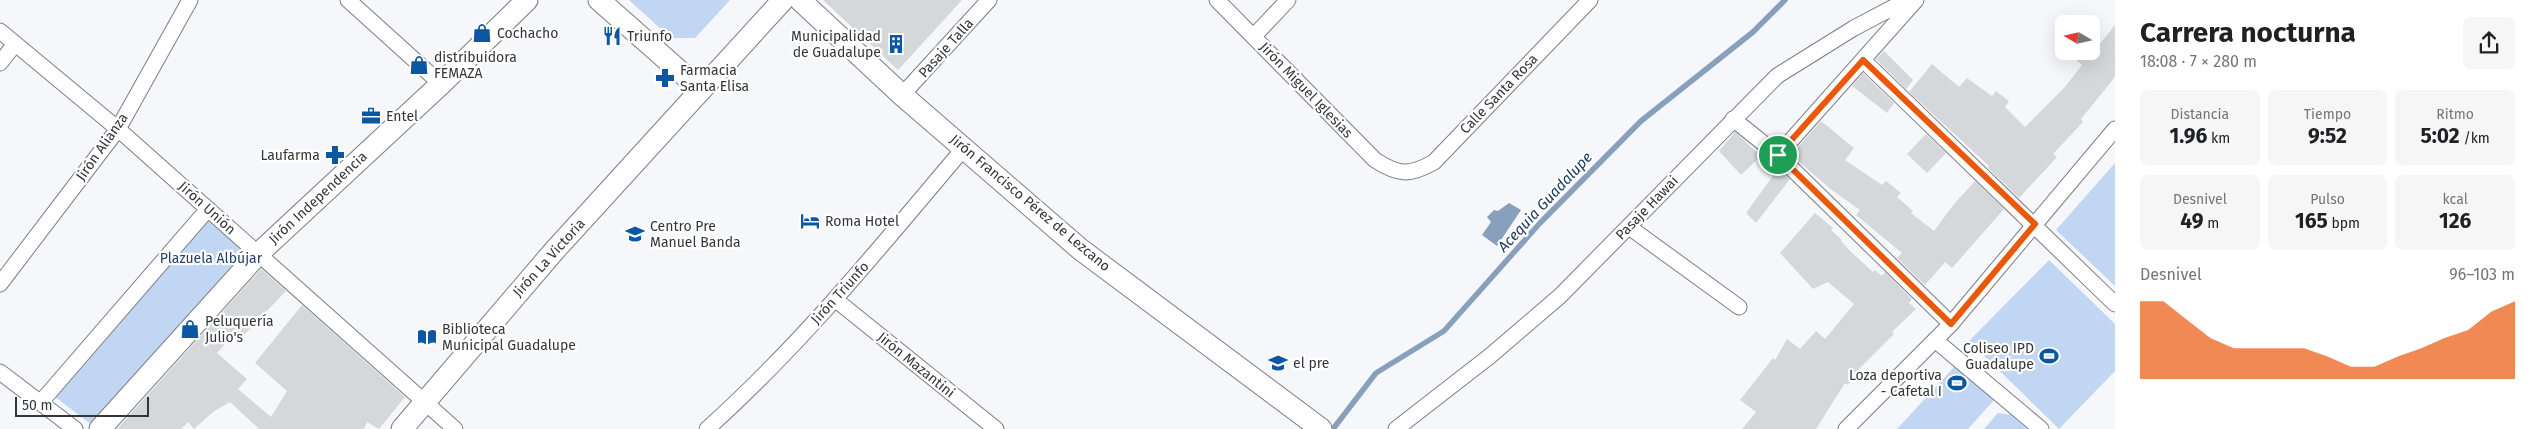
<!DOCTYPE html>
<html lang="es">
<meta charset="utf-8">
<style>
body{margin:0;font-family:"Fira Sans",sans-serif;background:#f6f6f6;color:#202124;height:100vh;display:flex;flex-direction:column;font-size:19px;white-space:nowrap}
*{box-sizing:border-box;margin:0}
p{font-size:16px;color:#757577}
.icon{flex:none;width:28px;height:28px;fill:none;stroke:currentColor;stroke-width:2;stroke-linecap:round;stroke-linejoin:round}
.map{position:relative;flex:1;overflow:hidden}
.details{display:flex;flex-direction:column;background:#fff;width:425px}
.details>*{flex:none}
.needle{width:32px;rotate:279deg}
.tools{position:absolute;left:2055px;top:15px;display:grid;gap:10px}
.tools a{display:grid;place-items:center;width:45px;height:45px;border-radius:8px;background:#fff;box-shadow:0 5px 20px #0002;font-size:25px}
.scale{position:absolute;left:15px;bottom:12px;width:134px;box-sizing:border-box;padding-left:5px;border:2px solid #343536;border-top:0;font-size:14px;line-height:18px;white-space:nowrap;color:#343536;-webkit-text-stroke:4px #fff;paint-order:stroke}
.pin{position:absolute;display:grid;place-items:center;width:42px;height:42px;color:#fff;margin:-21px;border:2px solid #fff;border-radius:50%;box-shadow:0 1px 5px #0007}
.round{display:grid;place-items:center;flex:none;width:52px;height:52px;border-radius:8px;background:#f6f6f6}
.head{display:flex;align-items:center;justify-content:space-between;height:85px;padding:0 25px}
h1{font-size:28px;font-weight:700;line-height:38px}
.metrics{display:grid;grid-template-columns:repeat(3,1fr);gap:8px;height:85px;padding:5px 25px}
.metrics div{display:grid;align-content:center;border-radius:8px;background:#f6f6f6;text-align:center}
.metrics b{font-size:21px;font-weight:700}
.metrics small{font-size:14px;font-weight:400}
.metrics p{font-size:14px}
.chart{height:140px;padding:10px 25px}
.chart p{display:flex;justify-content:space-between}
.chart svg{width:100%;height:90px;margin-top:5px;fill:#ea580c;opacity:.7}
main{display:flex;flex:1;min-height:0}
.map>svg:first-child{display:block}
.green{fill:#c0d6f3}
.water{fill:#89a0bc}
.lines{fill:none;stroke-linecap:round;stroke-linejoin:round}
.stream{stroke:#89a0bc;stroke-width:5.5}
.building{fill:#d5d8db}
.street-casing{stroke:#7c7e82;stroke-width:17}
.secondary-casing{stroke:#7c7e82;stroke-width:23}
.street{stroke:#fff;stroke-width:15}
.secondary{stroke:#fff;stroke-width:21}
.route-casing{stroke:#fff;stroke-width:10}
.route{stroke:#ea580c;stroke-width:6}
.labels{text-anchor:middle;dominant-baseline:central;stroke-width:4.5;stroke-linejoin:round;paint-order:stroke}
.poi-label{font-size:14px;fill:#343536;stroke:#fff;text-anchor:start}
.street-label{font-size:14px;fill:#343536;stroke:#fff}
.park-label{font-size:14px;fill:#1f3f67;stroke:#fff}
.water-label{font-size:15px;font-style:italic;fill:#16365d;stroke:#fff}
</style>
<main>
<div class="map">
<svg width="2115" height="429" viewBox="0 0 2115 429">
<rect width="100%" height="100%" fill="#f5f7fb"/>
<g class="green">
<polygon points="629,0 730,0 695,38 671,38"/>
<polygon points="2115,163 2115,286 2056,230"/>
<polygon points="209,218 253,256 92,425 55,397"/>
<polygon points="2049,260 2115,324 2115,371 2059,429 1969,341"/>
<polygon points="1956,365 1994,400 1968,429 1897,429"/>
<polygon points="1998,413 2011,415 2027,429 1984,429"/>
</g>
<polygon class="water" points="1509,203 1521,210 1497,246 1482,235 1491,222 1487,217 1494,210 1498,211"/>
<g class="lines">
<polyline class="stream" points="1333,429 1376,373 1444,331 1540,223 1641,121 1753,32 1785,0"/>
</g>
<g class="building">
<polygon points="823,0 962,0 898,70"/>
<polygon points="2115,25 2115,77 2081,119 2083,122 2053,154 2057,157 2019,198 1988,168 1989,166 1909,92 1932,64 1959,87 1967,78 1992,96 1996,91 2009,101 2005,107 2025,127 2064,88 2082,65 2066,51 2094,51"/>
<polygon points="1884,51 1913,80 1906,89 1876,59"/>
<polygon points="1863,73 1894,103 1887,113 1852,86"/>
<polygon points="1821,121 1854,148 1845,160 1882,185 1886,181 1901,193 1897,197 1913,211 1911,213 1934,231 1954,204 1975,181 2004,209 1952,268 1945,262 1925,285 1897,258 1902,253 1856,215 1860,210 1833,191 1791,155"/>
<polygon points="1735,132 1761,156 1741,175 1719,151"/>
<polygon points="1926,134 1946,153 1927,173 1907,154"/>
<polygon points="1778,169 1790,179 1756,223 1746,213"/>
<polygon points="1815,213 1833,228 1831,230 1842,240 1841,241 1851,252 1873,272 1875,270 1882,276 1885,272 1912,299 1909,303 1916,309 1892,332 1894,334 1860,368 1848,385 1845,383 1816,429 1742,429 1756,412 1740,400 1773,358 1775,360 1787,339 1800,349 1816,331 1825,339 1854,304 1828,282 1813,289 1780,253"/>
<polygon points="261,269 286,291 241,338 235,333 217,353 247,379 238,389 271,417 287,391 255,363 302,305 405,397 379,429 367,422 364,429 259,429 230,402 213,412 194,429 188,422 181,429 117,429"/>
</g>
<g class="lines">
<g class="street-casing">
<g id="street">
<polyline points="348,0 441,84"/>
<path d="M1217 0 1375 160C1398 175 1410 176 1434 162L1590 0"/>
<polyline points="0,31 118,129 455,429"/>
<polyline points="1254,36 1288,0"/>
<polyline points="1863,60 2115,304"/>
<polyline points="0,63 15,44"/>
<polyline points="902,95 989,0"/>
<polyline points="1733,119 1778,155 1951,324"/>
<polyline points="1778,155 1916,0"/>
<polyline points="1629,227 1739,307"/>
<polyline points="0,284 118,129 190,0"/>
<polyline points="836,300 996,429"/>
<polyline points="1935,340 2041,429"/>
<polyline points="0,372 75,429"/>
<polyline points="41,402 208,209"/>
<path d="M707 429C802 344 882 245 964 148"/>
<polyline points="1396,429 1490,356 1560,296 1777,76 1854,28 1907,0"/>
<polyline points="1846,429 1951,324 2115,129"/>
</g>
</g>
<g class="secondary-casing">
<g id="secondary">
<polyline points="599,0 701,90"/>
<polyline points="800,0 902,95 1080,249 1321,429"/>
<polyline points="100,429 258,254 441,84 527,0"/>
<polyline points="402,429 554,251 783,0"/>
</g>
</g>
<use href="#street" class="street"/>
<use href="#secondary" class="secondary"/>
</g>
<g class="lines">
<g class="route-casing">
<polygon id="route" points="1863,60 2035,224 1951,324 1778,155"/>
</g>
<use href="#route" class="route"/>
</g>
<defs>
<g id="shop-bare" transform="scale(1.5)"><path d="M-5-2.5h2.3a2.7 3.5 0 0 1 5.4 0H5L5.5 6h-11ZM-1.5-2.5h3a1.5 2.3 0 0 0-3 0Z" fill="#0b56a5" stroke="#fff" stroke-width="2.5" paint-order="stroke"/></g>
<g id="restaurant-bare" transform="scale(1.5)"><path d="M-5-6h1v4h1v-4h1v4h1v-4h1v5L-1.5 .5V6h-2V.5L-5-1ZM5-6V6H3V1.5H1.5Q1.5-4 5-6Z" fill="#0b56a5" stroke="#fff" stroke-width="2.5" paint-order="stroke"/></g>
<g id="building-bare" transform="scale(1.5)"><path d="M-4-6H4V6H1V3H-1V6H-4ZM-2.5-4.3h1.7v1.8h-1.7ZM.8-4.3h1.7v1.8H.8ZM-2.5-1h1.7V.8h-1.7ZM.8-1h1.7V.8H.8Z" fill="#0b56a5" stroke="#fff" stroke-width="2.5" paint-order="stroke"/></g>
<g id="pharmacy-bare" transform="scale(1.5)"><path d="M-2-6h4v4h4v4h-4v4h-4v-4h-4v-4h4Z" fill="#0b56a5" stroke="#fff" stroke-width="2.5" paint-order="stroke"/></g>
<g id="office-bare" transform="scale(1.5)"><path d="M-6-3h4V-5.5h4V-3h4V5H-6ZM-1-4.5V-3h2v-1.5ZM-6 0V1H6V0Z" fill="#0b56a5" stroke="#fff" stroke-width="2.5" paint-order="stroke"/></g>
<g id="hotel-bare" transform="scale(1.5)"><path d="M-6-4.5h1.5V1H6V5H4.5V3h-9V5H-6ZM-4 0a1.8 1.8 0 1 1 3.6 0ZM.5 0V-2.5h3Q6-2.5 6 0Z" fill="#0b56a5" stroke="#fff" stroke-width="2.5" paint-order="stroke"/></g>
<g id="school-bare" transform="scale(1.5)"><path d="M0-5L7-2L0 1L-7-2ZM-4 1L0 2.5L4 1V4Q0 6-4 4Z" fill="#0b56a5" stroke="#fff" stroke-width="2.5" paint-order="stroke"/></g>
<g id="library-bare" transform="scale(1.5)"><path d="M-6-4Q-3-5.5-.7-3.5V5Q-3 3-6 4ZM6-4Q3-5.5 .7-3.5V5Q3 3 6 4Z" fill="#0b56a5" stroke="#fff" stroke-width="2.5" paint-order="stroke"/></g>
<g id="stadium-bare" transform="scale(1.5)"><path d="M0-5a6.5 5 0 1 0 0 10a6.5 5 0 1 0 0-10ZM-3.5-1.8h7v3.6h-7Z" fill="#0b56a5" stroke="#fff" stroke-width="2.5" paint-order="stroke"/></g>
</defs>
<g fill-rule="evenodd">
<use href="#shop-bare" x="482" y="33"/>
<use href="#restaurant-bare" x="612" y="36"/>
<use href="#building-bare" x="896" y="44"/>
<use href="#shop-bare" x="419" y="65"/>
<use href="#pharmacy-bare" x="665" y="78"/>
<use href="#office-bare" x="371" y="116"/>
<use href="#pharmacy-bare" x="335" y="155"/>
<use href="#hotel-bare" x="810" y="221"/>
<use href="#school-bare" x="635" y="234"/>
<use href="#shop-bare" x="190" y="329"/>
<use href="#library-bare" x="427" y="337"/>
<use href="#stadium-bare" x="2049" y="356"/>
<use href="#school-bare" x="1278" y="363"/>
<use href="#stadium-bare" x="1957" y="383"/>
</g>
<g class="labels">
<g class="poi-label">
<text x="497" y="33">Cochacho</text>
<text x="627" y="36">Triunfo</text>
<text x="881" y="36" text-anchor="end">Municipalidad<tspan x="881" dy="16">de Guadalupe</tspan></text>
<text x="434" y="57">distribuidora<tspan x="434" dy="16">FEMAZA</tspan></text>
<text x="680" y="70">Farmacia<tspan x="680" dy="16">Santa Elisa</tspan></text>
<text x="386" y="116">Entel</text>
<text x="320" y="155" text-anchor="end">Laufarma</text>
<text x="825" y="221">Roma Hotel</text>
<text x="650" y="226">Centro Pre<tspan x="650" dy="16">Manuel Banda</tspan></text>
<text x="205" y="321">Peluquería<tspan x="205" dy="16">Julio's</tspan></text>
<text x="442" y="329">Biblioteca<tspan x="442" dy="16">Municipal Guadalupe</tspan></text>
<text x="2034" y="348" text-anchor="end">Coliseo IPD<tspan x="2034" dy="16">Guadalupe</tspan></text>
<text x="1293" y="363">el pre</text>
<text x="1942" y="375" text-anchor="end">Loza deportiva<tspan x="1942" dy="16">- Cafetal I</tspan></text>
</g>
<g class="street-label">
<text transform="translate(946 48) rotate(-48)">Pasaje Talla</text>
<text transform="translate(1306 90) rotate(46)">Jirón Miguel Iglesias</text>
<text transform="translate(1499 94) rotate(-46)">Calle Santa Rosa</text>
<text transform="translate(102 147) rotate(-55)">Jirón Alianza</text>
<text transform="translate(318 198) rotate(-43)">Jirón Independencia</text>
<text transform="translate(1030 203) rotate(40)">Jirón Francisco Pérez de Lezcano</text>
<text transform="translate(207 208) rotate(42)">Jirón Unión</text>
<text transform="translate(1647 208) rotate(-46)">Pasaje Hawai</text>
<text transform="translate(549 258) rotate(-48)">Jirón La Victoria</text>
<text transform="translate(840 293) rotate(-48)">Jirón Triunfo</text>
<text transform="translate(916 365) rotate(39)">Jirón Mazantini</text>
</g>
<g class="park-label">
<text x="211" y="258">Plazuela Albújar</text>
</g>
<g class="water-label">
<text transform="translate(1545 202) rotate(-47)">Acequia Guadalupe</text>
</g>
</g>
</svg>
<div class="tools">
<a><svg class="needle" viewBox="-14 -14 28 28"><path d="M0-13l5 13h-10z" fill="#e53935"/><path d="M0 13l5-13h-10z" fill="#757577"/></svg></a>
</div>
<div class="scale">50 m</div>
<div class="pin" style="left:1778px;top:155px;background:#1e9e55"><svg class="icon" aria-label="arrive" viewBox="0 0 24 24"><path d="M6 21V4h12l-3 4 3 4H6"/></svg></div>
</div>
<section class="details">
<div class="head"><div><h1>Carrera nocturna</h1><p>18:08 · 7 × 280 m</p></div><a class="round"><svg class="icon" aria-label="share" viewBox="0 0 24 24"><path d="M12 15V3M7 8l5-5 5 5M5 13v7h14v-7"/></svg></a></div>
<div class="metrics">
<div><p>Distancia</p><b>1.96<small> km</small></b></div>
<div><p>Tiempo</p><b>9:52</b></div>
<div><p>Ritmo</p><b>5:02<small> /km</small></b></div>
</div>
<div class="metrics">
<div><p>Desnivel</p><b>49<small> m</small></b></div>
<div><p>Pulso</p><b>165<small> bpm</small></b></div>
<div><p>kcal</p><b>126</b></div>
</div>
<div class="chart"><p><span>Desnivel</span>96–103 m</p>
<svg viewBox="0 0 160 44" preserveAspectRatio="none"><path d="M0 44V6L10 6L20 15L30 24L40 29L50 29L60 29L70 29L80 33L90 38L100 38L110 33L120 29L130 24L140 20L150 11L160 6V44z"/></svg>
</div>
</section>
</main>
